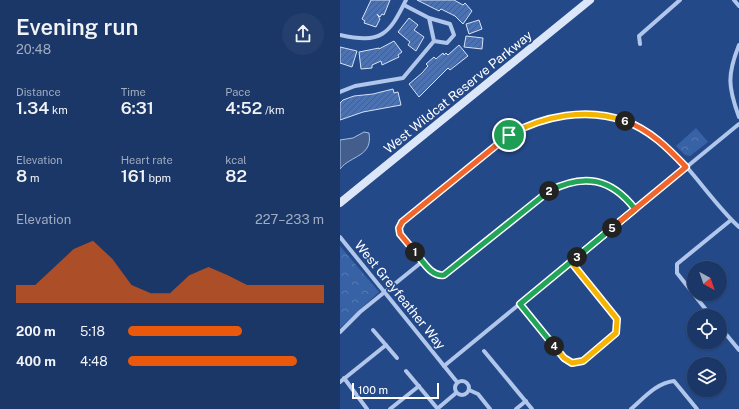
<!DOCTYPE html>
<meta charset="utf-8">
<style>
body{margin:0;font-family:"Public Sans",sans-serif;background:#243f6d;color:#f1f3f6;height:100vh;display:flex;flex-direction:column;font-size:15px;white-space:nowrap}
*{box-sizing:border-box;margin:0}
p{font-size:13px;color:#a0acc0}
.icon{flex:none;width:22px;height:22px;fill:none;stroke:currentColor;stroke-width:2;stroke-linecap:round;stroke-linejoin:round}
.map{position:relative;flex:1;overflow:hidden}
.details{display:flex;flex-direction:column;background:#1b3767;width:340px}
.details>*{flex:none}
.needle{width:26px;rotate:140deg}
.tools{position:absolute;left:347px;top:261px;display:grid;gap:8px}
.tools a{display:grid;place-items:center;width:40px;height:40px;border-radius:50%;background:#1b3767;box-shadow:0 1px 3px #0004,0 0 0 1px #39517b;font-size:20px}
.scale{position:absolute;left:12px;bottom:10px;width:87px;box-sizing:border-box;padding-left:4px;border:2px solid #fff;border-top:0;font-size:11px;line-height:14px;white-space:nowrap;color:#fff;-webkit-text-stroke:3px #244989;paint-order:stroke}
.pin{position:absolute;display:grid;place-items:center;width:34px;height:34px;color:#fff;margin:-17px;border:2px solid #fff;border-radius:50%;box-shadow:0 1px 4px #0007}
.km{position:absolute;width:20px;height:20px;margin:-10px;border-radius:50%;background:#222;color:#fff;font-size:11px;line-height:20px;text-align:center}
.round{display:grid;place-items:center;flex:none;width:42px;height:42px;border-radius:21px;background:#243f6d}
.head{display:flex;align-items:center;justify-content:space-between;height:68px;padding:0 16px}
h1{font-size:22px;font-weight:600;line-height:30px}
.stats{display:grid;grid-template-columns:repeat(3,1fr);gap:6px;height:68px;padding:4px 16px}
.stats div{display:grid;align-content:center}
.stats b{font-size:17px;font-weight:600}
.stats small{font-size:11px;font-weight:400}
.stats p{font-size:11px}
.chart{height:112px;padding:8px 16px}
.chart p{display:flex;justify-content:space-between}
.chart svg{width:100%;height:72px;margin-top:4px;fill:#ea580c;opacity:.7}
ul{padding:0 16px;list-style:none;font-size:13px}
li{display:grid;grid-template-columns:64px 48px 1fr;align-items:center;height:30px}
li i{height:10px;border-radius:5px;background:#ea580c}
main{display:flex;flex:1;min-height:0}
.map>svg:first-child{display:block}
.park{fill:url(#park-crowns)}
.water{fill:#435e8c;stroke:#a4c0eb}
.building{fill:url(#building-hatch);stroke:#d5e2f7}
.lines{fill:none;stroke-linecap:round;stroke-linejoin:round}
.minor{stroke:#b0c6ea;stroke-width:4}
.secondary{stroke:#dbe6f8;stroke-width:8}
.split-1-casing{stroke:#fff;stroke-width:8}
.split-2-casing{stroke:#fff;stroke-width:8}
.split-3-casing{stroke:#fff;stroke-width:8}
.split-4-casing{stroke:#fff;stroke-width:8}
.split-5-casing{stroke:#fff;stroke-width:8}
.split-6-casing{stroke:#fff;stroke-width:8}
.split-7-casing{stroke:#fff;stroke-width:8}
.split-1{stroke:#f0652b;stroke-width:5}
.split-2{stroke:#22a559;stroke-width:5}
.split-3{stroke:#22a559;stroke-width:5}
.split-4{stroke:#f5b400;stroke-width:5}
.split-5{stroke:#22a559;stroke-width:5}
.split-6{stroke:#f0652b;stroke-width:5}
.split-7{stroke:#f5b400;stroke-width:5}
.labels{text-anchor:middle;dominant-baseline:central;stroke-width:3.5;stroke-linejoin:round;paint-order:stroke}
.street-label{font-size:13px;fill:#fff;stroke:#244989}
</style>
<main>
<section class="details">
<div class="head"><div><h1>Evening run</h1><p>20:48</p></div><a class="round"><svg class="icon" aria-label="share" viewBox="0 0 24 24"><path d="M12 15V3M7 8l5-5 5 5M5 13v7h14v-7"/></svg></a></div>
<div class="stats">
<div><p>Distance</p><b>1.34<small> km</small></b></div>
<div><p>Time</p><b>6:31</b></div>
<div><p>Pace</p><b>4:52<small> /km</small></b></div>
</div>
<div class="stats">
<div><p>Elevation</p><b>8<small> m</small></b></div>
<div><p>Heart rate</p><b>161<small> bpm</small></b></div>
<div><p>kcal</p><b>82</b></div>
</div>
<div class="chart"><p><span>Elevation</span>227–233 m</p>
<svg viewBox="0 0 160 44" preserveAspectRatio="none"><path d="M0 44V33L10 33L20 22L30 11L40 6L50 17L60 33L70 38L80 38L90 27L100 22L110 27L120 33L130 33L140 33L150 33L160 33V44z"/></svg>
</div>
<ul>
<li><b>200 m</b>5:18<i style="width:58%"></i></li>
<li><b>400 m</b>4:48<i style="width:86%"></i></li>
</ul>
</section>
<div class="map">
<svg width="399" height="409" viewBox="0 0 399 409">
<defs>
<pattern id="park-crowns" width="20" height="18" patternUnits="userSpaceOnUse"><rect width="20" height="18" fill="#3862a6"/><path d="M2 6a3 3 0 1 1 6 0M12 15a3 3 0 1 1 6 0" fill="none" stroke="#567ab3"/></pattern>
<pattern id="building-hatch" width="6" height="6" patternUnits="userSpaceOnUse"><rect width="6" height="6" fill="#4c72b1"/><path d="M-1 1l2-2M0 6l6-6M5 7l2-2" fill="none" stroke="#4c5d79"/></pattern>
</defs>
<rect width="100%" height="100%" fill="#244989"/>
<g class="park">
<polygon points="356,128 368,142 350,156 345,155 336,146"/>
<polygon points="0,246 39,292 0,328"/>
</g>
<path class="water" d="M24 132 29 133C33 157 11 155 0 169V140L13 138Z"/>
<g class="building">
<polygon points="31,0 50,0 44,15 42,14 40,17 37,14 40,19 36,27 24,23 25,21 22,19"/>
<polygon points="77,0 114,0 123,5 125,3 132,11 123,24 115,16 101,9 99,11"/>
<polygon points="69,18 78,25 74,30 84,37 76,51 68,45 70,42 58,32"/>
<polygon points="139,20 142,29 129,34 126,24"/>
<polygon points="126,36 143,38 142,49 124,47"/>
<polygon points="54,41 62,52 58,55 59,57 42,65 41,61 32,65 32,68 21,69 19,52 39,48 39,49"/>
<polygon points="119,45 128,56 110,70 108,68 79,97 69,84 82,73 88,66 86,64 94,57 96,59 103,53 104,55 106,53 108,55"/>
<polygon points="0,47 17,51 12,67 0,63"/>
<polygon points="53,89 54,93 58,92 61,105 23,112 0,120 0,103 3,100 14,96 33,94"/>
</g>
<g class="lines">
<g class="minor">
<polyline points="394,0 399,6"/>
<polyline points="64,5 89,18 94,41 107,43 114,35 110,24 89,18"/>
<path d="M0 35C41 44 49 35 66 0"/>
<polyline points="300,44 299,36 340,0"/>
<path d="M399 45C387 75 388 87 399 117"/>
<polyline points="0,92 15,86 63,78 94,41"/>
<path d="M295 209C269 177 243 173 207 192L104 275C101 275 99 276 95 274 84 268 69 244 60 234L59 228 62 222 169 135C194 121 217 115 245 115 263 115 283 117 299 126 339 146 366 197 399 227"/>
<polyline points="0,237 117,382"/>
<polyline points="180,303 224,358 232,363 243,361 276,333 277,319 231,262"/>
<polyline points="371,316 337,273 337,264 391,220"/>
<polyline points="380,327 399,350"/>
<polyline points="33,330 57,358"/>
<polyline points="0,332 20,312 83,261"/>
<polyline points="144,351 192,409"/>
<polyline points="104,366 399,124"/>
<polyline points="66,371 97,408"/>
<polyline points="4,378 27,409"/>
<circle cx="122" cy="388" r="7"/>
<polyline points="0,382 46,345"/>
<polyline points="129,390 138,394 150,409"/>
<polyline points="50,409 79,386"/>
<polyline points="97,409 116,393"/>
<polyline points="176,409 186,401"/>
<path d="M291 409C304 398 316 383 334 381L357 409"/>
</g>
<polyline class="secondary" points="0,203 250,0"/>
</g>
<g class="lines">
<g class="split-1-casing">
<polyline id="split-1" points="75,252 60,234 59,228 62,222 169,135"/>
</g>
<g class="split-2-casing">
<path id="split-2" d="M75 252C83 261 91 277 104 275L209 191"/>
</g>
<g class="split-3-casing">
<path id="split-3" d="M209 191C244 173 271 178 295 209L237 257"/>
</g>
<g class="split-4-casing">
<polyline id="split-4" points="214,346 224,358 232,363 243,361 276,333 277,319 231,262 237,257"/>
</g>
<g class="split-5-casing">
<polyline id="split-5" points="214,346 180,304 272,228"/>
</g>
<g class="split-6-casing">
<path id="split-6" d="M272 228 346 167C328 148 310 130 285 121"/>
</g>
<g class="split-7-casing">
<path id="split-7" d="M169 135C203 116 247 107 285 121"/>
</g>
<use href="#split-1" class="split-1"/>
<use href="#split-2" class="split-2"/>
<use href="#split-3" class="split-3"/>
<use href="#split-4" class="split-4"/>
<use href="#split-5" class="split-5"/>
<use href="#split-6" class="split-6"/>
<use href="#split-7" class="split-7"/>
</g>
<g class="labels">
<g class="street-label">
<text transform="translate(118 92) rotate(-39)">West Wildcat Reserve Parkway</text>
<text transform="translate(60 295) rotate(51)">West Greyfeather Way</text>
</g>
</g>
</svg>
<div class="tools">
<a><svg class="needle" viewBox="-14 -14 28 28"><path d="M0-13l5 13h-10z" fill="#e53935"/><path d="M0 13l5-13h-10z" fill="#a0acc0"/></svg></a>
<a><svg class="icon" aria-label="locate" viewBox="0 0 24 24"><circle cx="12" cy="12" r="6"/><path d="M12 2v4M12 18v4M2 12h4M18 12h4"/></svg></a>
<a><svg class="icon" aria-label="layers" viewBox="0 0 24 24"><path d="M12 4l9 5-9 5-9-5zM3 14l9 5 9-5"/></svg></a>
</div>
<div class="scale">100 m</div>
<div class="pin" style="left:169px;top:135px;background:#1e9e55"><svg class="icon" aria-label="arrive" viewBox="0 0 24 24"><path d="M6 21V4h12l-3 4 3 4H6"/></svg></div>
<b class="km" style="left:75px;top:252px">1</b>
<b class="km" style="left:209px;top:191px">2</b>
<b class="km" style="left:237px;top:257px">3</b>
<b class="km" style="left:214px;top:346px">4</b>
<b class="km" style="left:272px;top:228px">5</b>
<b class="km" style="left:285px;top:121px">6</b>
</div>
</main>
